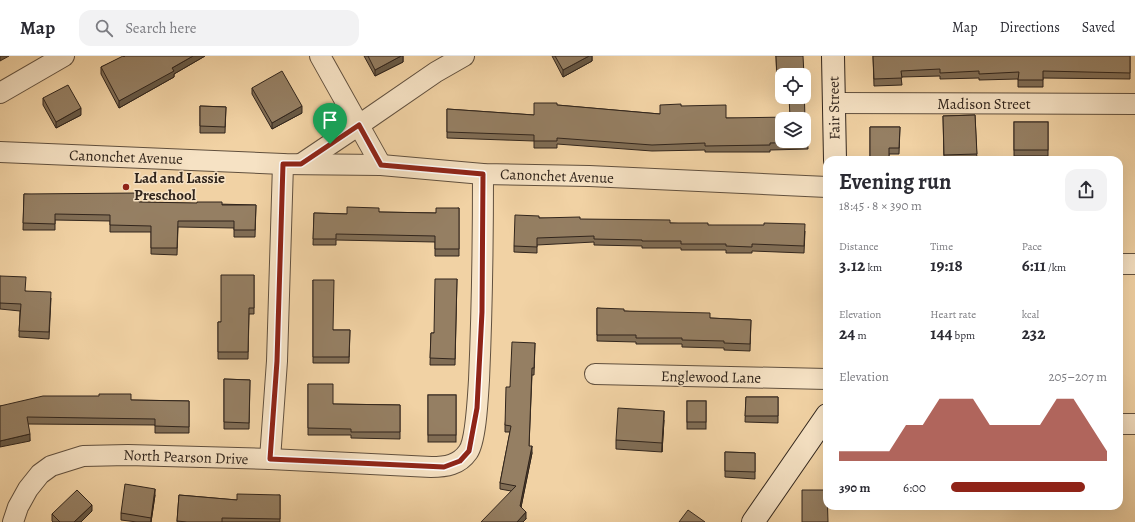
<!DOCTYPE html>
<meta charset="utf-8">
<style>
body{margin:0;font-family:Alegreya,serif;background:#f2f2f3;color:#2b2b33;height:100vh;display:flex;flex-direction:column;font-size:15px;white-space:nowrap}
*{box-sizing:border-box;margin:0}
p{font-size:13px;color:#7c7c81}
.icon{flex:none;width:22px;height:22px;fill:none;stroke:currentColor;stroke-width:2;stroke-linecap:round;stroke-linejoin:round}
.map{position:relative;flex:1;overflow:hidden}
.panel{position:absolute;left:823px;top:100px;width:300px;height:354px;display:flex;flex-direction:column;background:#fff;border-radius:12px;box-shadow:0 4px 16px #0002}
.panel>*{flex:none}
.buttons{position:absolute;left:775px;top:12px;display:grid;gap:8px}
.buttons a{display:grid;place-items:center;width:36px;height:36px;border-radius:8px;background:#fff;box-shadow:0 4px 16px #0002;font-size:20px}
.pin{position:absolute;display:grid;place-items:center;width:34px;height:34px;color:#fff;margin:-41px -17px;border-radius:50% 50% 50% 0;rotate:-45deg;box-shadow:0 0 4px #0007}
.pin .icon{rotate:45deg}
.round{display:grid;place-items:center;flex:none;width:42px;height:42px;border-radius:12px;background:#f2f2f3}
.head{display:flex;align-items:center;justify-content:space-between;height:68px;padding:0 16px}
h1{font-size:22px;font-weight:700;line-height:30px}
.figures{display:grid;grid-template-columns:repeat(3,1fr);gap:6px;height:68px;padding:4px 16px}
.figures div{display:grid;align-content:center}
.figures b{font-size:17px;font-weight:700}
.figures small{font-size:11px;font-weight:400}
.figures p{font-size:11px}
.chart{height:112px;padding:8px 16px}
.chart p{display:flex;justify-content:space-between}
.chart svg{width:100%;height:72px;margin-top:4px;fill:#8f2418;opacity:.7}
ul{padding:0 16px;list-style:none;font-size:13px}
li{display:grid;grid-template-columns:64px 48px 1fr;align-items:center;height:30px}
li i{height:10px;border-radius:5px;background:#8f2418}
header{display:flex;align-items:center;gap:24px;box-sizing:border-box;height:56px;padding:0 20px;background:#fff;border-bottom:1px solid #e1e1e2}
header strong{font-size:19px}
nav{display:flex;gap:22px;margin-inline-start:auto;font-size:14px}
.search{width:280px;height:36px;background:#f2f2f3;display:flex;align-items:center;gap:10px;box-sizing:border-box;padding:0 14px;border-radius:12px;color:#7c7c81;font-size:15px}
.map>svg:first-child{display:block}
.lines{fill:none;stroke-linecap:round;stroke-linejoin:round}
.street-casing{stroke:#61503e;stroke-width:22}
.secondary-casing{stroke:#31251c;stroke-width:24}
.street{stroke:#f6e2c4;stroke-width:20}
.secondary{stroke:#f6e2c4;stroke-width:22}
.wall{fill:#806d55;stroke:#31251c}
.shaded-wall{fill:#685945;stroke:#31251c}
.building{fill:#957f63;stroke:#31251c;fill-rule:evenodd}
.route-casing{stroke:#fff;stroke-width:8}
.route{stroke:#8f2418;stroke-width:5}
.poi-dot{fill:#8f2418;stroke:#f6e2c4;stroke-width:1.5}
.labels{text-anchor:middle;dominant-baseline:central;stroke-width:3;stroke-linejoin:round;paint-order:stroke}
.street-label{font-size:15px;fill:#31251c;stroke:#f6e2c4}
.poi-label{font-size:15px;font-weight:bold;fill:#31251c;stroke:#f6e2c4;text-anchor:start}
</style>
<header>
<strong>Map</strong>
<div class="search"><svg class="icon" aria-label="search" viewBox="0 0 24 24"><circle cx="10" cy="10" r="6"/><path d="M15 15l6 6"/></svg>Search here</div>
<nav><a>Map</a><a>Directions</a><a>Saved</a></nav>
</header>
<div class="map">
<svg width="1135" height="466" viewBox="0 0 1135 466">
<rect width="100%" height="100%" fill="#f1d2a4"/>
<filter id="stains"><feTurbulence type="fractalNoise" baseFrequency=".005" numOctaves="4"/><feColorMatrix values="0 0 0 0 .2 0 0 0 0 .09 0 0 0 0 .02 0 0 0 .5 -.17"/></filter>
<radialGradient id="worn" r=".72"><stop offset=".6" stop-color="#630" stop-opacity="0"/><stop offset="1" stop-color="#630" stop-opacity=".3"/></radialGradient>
<g class="lines">
<g class="street-casing">
<g id="street">
<polyline points="320,0 381,109"/>
<polyline points="0,37 64,0"/>
<polyline points="834,47 1135,48"/>
<polyline points="0,96 283,108 381,109 483,118 589,120 827,131"/>
<polyline points="301,108 359,69 436,16 464,0"/>
<polyline points="1119,208 1135,208"/>
<polyline points="595,318 827,323"/>
<polyline points="1119,368 1135,368"/>
<polyline points="270,403 277,305 283,108"/>
<path d="M13 466 18 451 28 433 40 418 51 410 83 400 128 399 270 403 431 411C446 411 459 409 468 396 476 385 478 339 479 324 482 256 483 187 483 118"/>
</g>
</g>
<g class="secondary-casing">
<g id="secondary">
<polyline points="833,0 835,104"/>
<polyline points="753,466 827,359"/>
</g>
</g>
<use href="#street" class="street"/>
<use href="#secondary" class="secondary"/>
</g>
<g class="wall">
<polygon points="125,0 205,0 174,18 174,21 119,52 101,18 101,11"/>
<polygon points="364,0 403,0 403,6 375,20"/>
<polygon points="552,0 592,0 592,5 563,21"/>
<polygon points="776,0 782,19 782,28 777,28"/>
<polygon points="873,0 1130,0 1130,23 1043,22 1043,31 1018,31 1018,23 979,24 979,22 940,23 940,20 901,21 902,29 874,30"/>
<polygon points="252,32 302,57 272,73 252,38"/>
<polygon points="43,42 81,59 56,72 43,49"/>
<polygon points="557,49 660,58 681,50 726,62 807,64 808,93 770,94 770,96 705,96 705,94 652,95 557,88 557,92 534,92 534,85 447,82 447,53 534,59"/>
<polygon points="200,50 226,51 225,77 200,77"/>
<polygon points="975,59 977,104 944,104 943,60"/>
<rect x="1014" y="66" width="34" height="34"/>
<polygon points="870,71 900,71 899,98 889,98 889,104 870,104"/>
<polygon points="24,138 139,146 256,149 255,181 234,181 234,172 178,171 177,199 151,198 151,176 110,176 110,165 55,164 55,174 23,174"/>
<polygon points="459,152 459,200 435,200 435,186 336,184 336,189 313,189 314,157 347,158 379,156 436,157"/>
<polygon points="539,162 670,167 805,175 804,197 752,195 752,197 726,197 726,194 681,194 681,192 642,192 642,190 594,189 594,186 537,189 537,197 514,196 514,190"/>
<polygon points="254,219 254,258 249,258 248,303 218,303 218,266 221,266"/>
<polygon points="0,220 25,235 51,242 49,283 19,281 20,255 0,253"/>
<polygon points="457,223 455,309 430,309 431,277 434,277"/>
<polygon points="313,224 333,274 350,274 349,307 313,307"/>
<polygon points="597,252 624,255 710,262 751,264 750,295 724,294 724,292 682,291 682,288 636,288 636,286 597,285"/>
<polygon points="535,287 534,319 532,319 529,390 532,397 521,451 526,463 511,435 500,433 500,427 510,376 505,376 505,369 510,331"/>
<polygon points="224,323 250,324 249,373 224,373"/>
<polygon points="308,328 333,348 400,349 400,383 351,382 351,379 308,379"/>
<rect x="428" y="339" width="28" height="47"/>
<polygon points="746,341 778,341 778,367 745,366"/>
<polygon points="131,344 189,345 189,377 155,377 155,369 28,368 30,385 0,350"/>
<rect x="687" y="345" width="19" height="28"/>
<polygon points="664,364 662,396 616,393 616,384"/>
<polygon points="725,396 755,397 755,423 725,421"/>
<polygon points="155,439 151,466 137,466 121,464 121,457"/>
<polygon points="179,439 237,444 280,439 280,466 177,466"/>
<polygon points="92,455 81,466 53,466 52,465 52,458"/>
</g>
<g class="shaded-wall">
<polygon points="0,0 9,0 0,5"/>
<polygon points="193,0 205,0 174,18 174,21 119,52 119,45 172,12"/>
<polygon points="401,0 403,0 403,6 375,20 375,14"/>
<polygon points="589,0 592,0 592,5 563,21 563,14"/>
<polygon points="302,50 302,57 272,73 272,67"/>
<polygon points="81,52 81,59 56,72 56,66"/>
<polygon points="664,355 664,364 662,396 662,387"/>
<polygon points="30,378 30,385 0,391 0,385"/>
<polygon points="532,390 532,397 520,456 520,450"/>
<polygon points="155,433 155,439 151,466 151,462"/>
<polygon points="92,449 92,455 81,466 74,466"/>
<polygon points="526,456 526,463 523,466 517,466"/>
</g>
<g class="building">
<polygon points="123,0 124,1 125,0 193,0 172,12 174,15 119,45 101,11"/>
<polygon points="368,0 401,0 375,14"/>
<polygon points="555,0 589,0 563,14"/>
<polygon points="776,0 803,0 804,19 782,19 782,21 777,22"/>
<polygon points="873,0 1130,0 1130,17 1043,15 1043,24 1018,24 1019,16 979,18 979,15 940,17 940,13 901,15 902,22 874,23"/>
<polygon points="282,15 302,50 272,67 252,32"/>
<path d="M804 27 805 64H807L808 86 770 87V89L705 90V87L652 89 557 82V85H534V79L447 76V53L534 59V47H557V49L660 58V49L681 48V50L726 49V62L790 61 789 41H804ZM782 63H804V85H782Z"/>
<polygon points="68,29 81,52 56,66 43,42"/>
<polygon points="200,50 226,51 225,71 200,70"/>
<polygon points="975,59 977,98 944,99 943,60"/>
<rect x="1014" y="66" width="34" height="28"/>
<polygon points="870,71 900,71 899,92 889,92 889,101 870,102"/>
<polygon points="139,137 139,146 197,147 197,146 222,146 222,149 256,149 255,174 234,174 234,165 178,165 177,192 151,192 151,170 110,169 110,159 55,158 55,168 23,167 24,138"/>
<polygon points="347,151 379,152 379,156 436,157 436,152 459,152 459,193 435,193 435,180 336,178 336,183 313,183 314,157 347,158"/>
<polygon points="515,159 539,160 539,162 580,161 580,163 670,164 670,167 708,167 708,169 764,169 764,167 805,168 804,190 752,188 752,191 726,190 726,188 681,188 681,185 642,185 642,184 594,183 594,180 537,182 537,191 514,190"/>
<polygon points="221,219 254,219 254,252 249,252 248,296 218,296 218,266 221,266"/>
<polygon points="0,220 26,221 25,235 51,236 49,276 19,275 21,248 0,247"/>
<polygon points="435,223 457,223 455,303 430,302 431,277 434,277"/>
<polygon points="313,224 334,224 333,274 350,274 349,301 313,301"/>
<polygon points="597,252 624,253 624,255 710,257 710,262 751,264 750,288 724,287 724,285 682,284 682,282 636,282 636,279 597,279"/>
<polygon points="512,286 535,287 534,312 532,312 529,390 532,390 520,450 526,456 517,466 481,466 516,430 500,427 511,370 505,369 506,331 510,331"/>
<polygon points="224,323 250,324 249,367 224,366"/>
<polygon points="308,328 333,328 333,348 400,349 400,376 351,376 351,373 308,372"/>
<polygon points="99,338 131,338 131,344 189,345 189,371 155,370 155,363 27,361 30,378 0,385 0,350 43,340 99,340"/>
<rect x="428" y="339" width="28" height="40"/>
<polygon points="746,341 778,341 778,360 745,360"/>
<rect x="687" y="345" width="19" height="21"/>
<polygon points="618,352 664,355 662,387 616,384"/>
<polygon points="725,396 755,397 755,416 725,415"/>
<polygon points="125,428 155,433 151,462 121,457"/>
<polygon points="77,434 92,449 74,466 60,466 52,458"/>
<polygon points="802,434 827,434 828,466 802,466"/>
<polygon points="237,438 280,439 280,463 222,462 222,466 187,466 177,465 179,439 237,444"/>
<polygon points="688,454 705,466 679,466"/>
</g>
<g class="lines">
<g class="route-casing">
<polygon id="route" points="359,69 381,109 483,118 482,256 477,352 469,395 460,405 444,411 270,403 277,305 283,108 301,108"/>
</g>
<use href="#route" class="route"/>
</g>
<circle class="poi-dot" cx="126" cy="131" r="4"/>
<g class="labels">
<g class="street-label">
<text x="984" y="48">Madison Street</text>
<text transform="translate(834 52) rotate(-91)">Fair Street</text>
<text transform="translate(126 101) rotate(2)">Canonchet Avenue</text>
<text transform="translate(557 120) rotate(2)">Canonchet Avenue</text>
<text transform="translate(711 321) rotate(1)">Englewood Lane</text>
<text transform="translate(186 401) rotate(2)">North Pearson Drive</text>
</g>
<g class="poi-label">
<text x="134" y="122">Lad and Lassie<tspan x="134" dy="17">Preschool</tspan></text>
</g>
</g>
<rect width="100%" height="100%" filter="url(#stains)"/>
<rect width="100%" height="100%" fill="url(#worn)"/>
</svg>
<div class="buttons">
<a><svg class="icon" aria-label="locate" viewBox="0 0 24 24"><circle cx="12" cy="12" r="6"/><path d="M12 2v4M12 18v4M2 12h4M18 12h4"/></svg></a>
<a><svg class="icon" aria-label="layers" viewBox="0 0 24 24"><path d="M12 4l9 5-9 5-9-5zM3 14l9 5 9-5"/></svg></a>
</div>
<div class="pin" style="left:330px;top:88px;background:#1e9e55"><svg class="icon" aria-label="arrive" viewBox="0 0 24 24"><path d="M6 21V4h12l-3 4 3 4H6"/></svg></div>
<section class="panel">
<div class="head"><div><h1>Evening run</h1><p>18:45 · 8 × 390 m</p></div><a class="round"><svg class="icon" aria-label="share" viewBox="0 0 24 24"><path d="M12 15V3M7 8l5-5 5 5M5 13v7h14v-7"/></svg></a></div>
<div class="figures">
<div><p>Distance</p><b>3.12<small> km</small></b></div>
<div><p>Time</p><b>19:18</b></div>
<div><p>Pace</p><b>6:11<small> /km</small></b></div>
</div>
<div class="figures">
<div><p>Elevation</p><b>24<small> m</small></b></div>
<div><p>Heart rate</p><b>144<small> bpm</small></b></div>
<div><p>kcal</p><b>232</b></div>
</div>
<div class="chart"><p><span>Elevation</span>205–207 m</p>
<svg viewBox="0 0 160 44" preserveAspectRatio="none"><path d="M0 44V38L10 38L20 38L30 38L40 22L50 22L60 6L70 6L80 6L90 22L100 22L110 22L120 22L130 6L140 6L150 22L160 38V44z"/></svg>
</div>
<ul>
<li><b>390 m</b>6:00<i style="width:86%"></i></li>
</ul>
</section>
</div>
